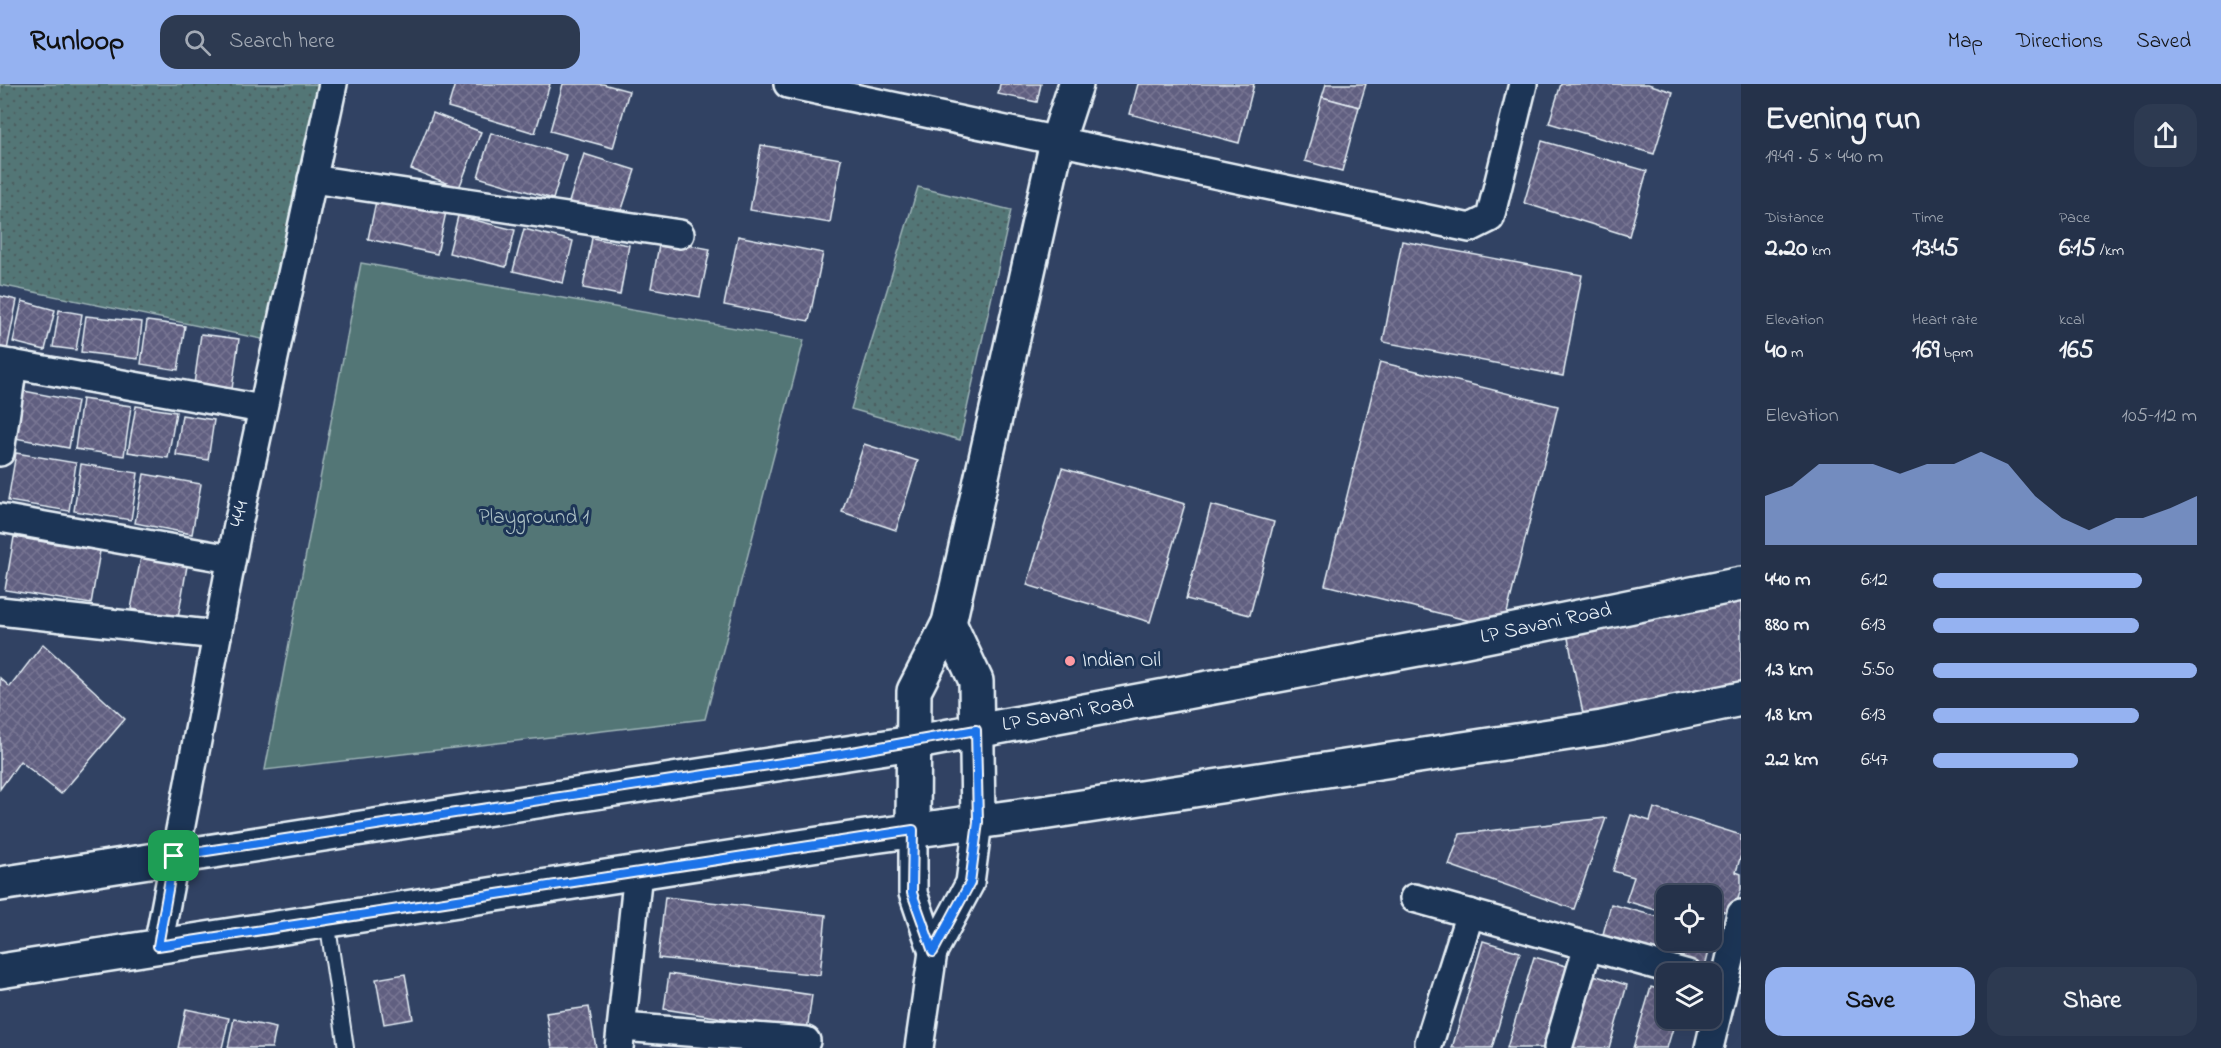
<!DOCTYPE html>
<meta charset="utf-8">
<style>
body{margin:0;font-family:"Indie Flower",sans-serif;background:#2d3a51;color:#f1f3f6;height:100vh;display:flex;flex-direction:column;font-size:22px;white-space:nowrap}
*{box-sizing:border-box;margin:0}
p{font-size:20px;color:#a3aab5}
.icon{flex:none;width:33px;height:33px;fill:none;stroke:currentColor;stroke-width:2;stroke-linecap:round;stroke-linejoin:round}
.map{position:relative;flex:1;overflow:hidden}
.panel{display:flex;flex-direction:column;background:#25324a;width:480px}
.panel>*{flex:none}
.buttons{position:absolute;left:1656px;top:801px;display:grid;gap:12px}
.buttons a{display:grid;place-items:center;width:66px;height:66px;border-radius:12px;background:#25324a;box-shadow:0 6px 24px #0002,0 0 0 2px #424d62;font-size:30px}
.pin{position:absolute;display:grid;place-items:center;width:51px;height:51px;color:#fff;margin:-26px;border-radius:12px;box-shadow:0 3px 9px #0006}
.round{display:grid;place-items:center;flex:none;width:63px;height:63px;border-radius:18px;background:#2d3a51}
.overview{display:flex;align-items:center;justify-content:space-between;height:102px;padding:0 24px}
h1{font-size:33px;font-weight:800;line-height:45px}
.figures{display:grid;grid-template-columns:repeat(3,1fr);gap:9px;height:102px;padding:6px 24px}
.figures div{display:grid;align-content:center}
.figures b{font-size:26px;font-weight:800}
.figures small{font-size:16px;font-weight:400}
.figures p{font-size:16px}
.chart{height:168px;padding:12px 24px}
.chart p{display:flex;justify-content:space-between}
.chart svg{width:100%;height:108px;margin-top:6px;fill:#95b2f1;opacity:.7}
.cta{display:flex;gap:12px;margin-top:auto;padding:12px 24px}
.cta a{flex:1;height:69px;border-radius:18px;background:#95b2f1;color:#111;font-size:24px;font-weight:800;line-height:69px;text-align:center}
.cta a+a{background:#2d3a51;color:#f1f3f6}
ul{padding:0 24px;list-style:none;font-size:20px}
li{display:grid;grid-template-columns:96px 72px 1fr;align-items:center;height:45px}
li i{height:15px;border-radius:8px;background:#95b2f1}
header{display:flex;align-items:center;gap:36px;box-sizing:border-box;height:84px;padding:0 30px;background:#95b2f1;color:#111}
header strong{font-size:28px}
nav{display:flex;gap:33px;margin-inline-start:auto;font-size:21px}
.search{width:420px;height:54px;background:#2d3a51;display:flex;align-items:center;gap:15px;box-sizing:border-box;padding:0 21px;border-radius:18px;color:#a3aab5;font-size:22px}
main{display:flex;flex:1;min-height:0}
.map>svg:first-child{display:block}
.grass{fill:url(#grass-dots);stroke:#9eb4b7;stroke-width:1.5}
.park{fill:#537676;stroke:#9eb4b7;stroke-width:1.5}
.building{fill:url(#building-cross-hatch);stroke:#e8f1f8;stroke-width:1.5}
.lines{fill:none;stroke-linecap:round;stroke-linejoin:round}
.service-casing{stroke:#e8f1f8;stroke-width:18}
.minor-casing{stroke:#e8f1f8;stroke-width:32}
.tertiary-casing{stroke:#e8f1f8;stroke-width:38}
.secondary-casing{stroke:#e8f1f8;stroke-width:38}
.service{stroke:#1d3557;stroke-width:14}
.minor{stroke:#1d3557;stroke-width:27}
.tertiary{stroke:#1d3557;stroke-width:33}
.secondary{stroke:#1d3557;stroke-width:33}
.route-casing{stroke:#fff;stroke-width:12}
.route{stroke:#1a73e8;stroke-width:8}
.poi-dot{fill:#ff9aa2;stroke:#1d3557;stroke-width:2}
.labels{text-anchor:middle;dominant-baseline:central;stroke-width:6;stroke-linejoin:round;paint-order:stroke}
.street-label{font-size:21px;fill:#e8f1f8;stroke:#1d3557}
.park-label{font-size:21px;fill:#acc0c4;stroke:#1d3557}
.poi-label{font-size:21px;fill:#e8f1f8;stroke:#1d3557;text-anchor:start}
</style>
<header>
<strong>Runloop</strong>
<div class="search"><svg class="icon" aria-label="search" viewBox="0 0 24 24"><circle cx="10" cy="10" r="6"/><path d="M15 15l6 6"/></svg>Search here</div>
<nav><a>Map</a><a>Directions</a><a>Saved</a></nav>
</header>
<main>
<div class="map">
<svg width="1741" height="964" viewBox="0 0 1741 964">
<defs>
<pattern id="grass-dots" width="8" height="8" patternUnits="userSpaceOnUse" patternTransform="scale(1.5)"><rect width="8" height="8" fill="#537676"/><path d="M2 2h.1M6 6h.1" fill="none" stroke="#4c5f60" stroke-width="1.8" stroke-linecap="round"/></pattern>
<pattern id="building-cross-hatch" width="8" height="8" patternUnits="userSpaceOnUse" patternTransform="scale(1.5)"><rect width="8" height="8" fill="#615f80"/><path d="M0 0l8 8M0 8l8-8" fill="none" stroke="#787693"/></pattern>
</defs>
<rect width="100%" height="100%" fill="#314263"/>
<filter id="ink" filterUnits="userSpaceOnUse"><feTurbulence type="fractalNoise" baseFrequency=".0167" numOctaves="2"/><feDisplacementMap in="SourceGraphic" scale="12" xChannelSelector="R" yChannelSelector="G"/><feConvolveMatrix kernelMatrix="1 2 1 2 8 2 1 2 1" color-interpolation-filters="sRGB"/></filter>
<g filter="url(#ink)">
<g class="grass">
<polygon points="0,0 328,0 276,258 0,201"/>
<polygon points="918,103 1011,126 960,356 851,325"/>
</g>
<polygon class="park" points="361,179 804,256 705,635 265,686"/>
<g class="building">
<polygon points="455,0 550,0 535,49 448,23"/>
<polygon points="563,0 603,0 629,7 613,64 550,47"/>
<polygon points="1000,0 1041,0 1037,18 998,10"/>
<polygon points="1138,0 1254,0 1239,59 1130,30"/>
<polygon points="1326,0 1366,0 1359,23 1322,13"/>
<polygon points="1561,0 1648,0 1673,8 1654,70 1549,39"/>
<polygon points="1322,13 1359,23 1342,87 1305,77"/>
<polygon points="433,29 481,48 459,104 411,85"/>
<polygon points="491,49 566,71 553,115 478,93"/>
<polygon points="1542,57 1647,87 1629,152 1524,119"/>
<polygon points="761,61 841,75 830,139 750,126"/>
<polygon points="584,70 635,86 619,134 569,118"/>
<polygon points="377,113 446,128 437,170 368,155"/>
<polygon points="458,132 515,146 506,183 449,169"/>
<polygon points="524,145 573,157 563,199 513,187"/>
<polygon points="738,152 823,169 809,237 724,221"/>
<polygon points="592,154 629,161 620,211 583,204"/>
<polygon points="660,156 710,165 700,213 651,204"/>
<polygon points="1402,157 1582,191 1563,292 1383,258"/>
<polygon points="0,212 17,216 7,266 0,265"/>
<polygon points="22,217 55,226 45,266 13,258"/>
<polygon points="59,226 82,230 76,266 53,263"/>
<polygon points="86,232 142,238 138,275 81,268"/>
<polygon points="147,237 185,242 178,286 141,280"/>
<polygon points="201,250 239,255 232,305 194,300"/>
<polygon points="1380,278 1558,322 1503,545 1325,501"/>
<polygon points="24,307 77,317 69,364 15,354"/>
<polygon points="82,315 131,322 124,372 75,365"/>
<polygon points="136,322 176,328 168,374 128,368"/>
<polygon points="182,331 214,336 208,376 176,371"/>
<polygon points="864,360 918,377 896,446 842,428"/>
<polygon points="16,369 76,379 69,427 8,417"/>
<polygon points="81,380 138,389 131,436 74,427"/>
<polygon points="1062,384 1185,420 1150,538 1027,501"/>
<polygon points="144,390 201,400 192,450 135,439"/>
<polygon points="1211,421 1274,438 1250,531 1186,515"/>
<polygon points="14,453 100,467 91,520 5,506"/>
<polygon points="141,473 187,482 178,534 131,525"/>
<polygon points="1741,492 1741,618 1587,650 1563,529"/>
<polygon points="43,560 125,635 61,710 20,677 0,705 0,594 10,603"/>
<polygon points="1654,724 1741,751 1741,771 1736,788 1741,790 1741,805 1733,831 1712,824 1712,812 1666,812 1666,829 1626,817 1634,793 1613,787 1631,731 1650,737"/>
<polygon points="1606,734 1574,825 1449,781 1460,750"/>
<polygon points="665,813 826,831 820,891 658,874"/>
<polygon points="1611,820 1666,835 1666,856 1712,856 1712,846 1714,847 1704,886 1601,858"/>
<polygon points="1483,857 1520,868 1492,964 1452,964"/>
<polygon points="1534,873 1570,883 1547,964 1507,964"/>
<polygon points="405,890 413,935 384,940 376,895"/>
<polygon points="669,890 812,911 807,947 664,925"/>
<polygon points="1590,890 1627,901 1609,964 1569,964"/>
<polygon points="1651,903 1666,908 1666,934 1676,934 1667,964 1633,964"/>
<polygon points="589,923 596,964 552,964 546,929"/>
<polygon points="186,925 229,934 222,964 178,964"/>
<polygon points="234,935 276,944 272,964 228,964"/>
</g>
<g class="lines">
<g class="service-casing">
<polyline id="service" points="327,836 346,964"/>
</g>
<g class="minor-casing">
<g id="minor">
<polyline points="788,0 1470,144 1490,134 1523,0"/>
<polyline points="312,95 680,150"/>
<polyline points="0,278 262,325"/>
<polyline points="0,368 13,280"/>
<polyline points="0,434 231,475"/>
<polyline points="0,527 217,551"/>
<polyline points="913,746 913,809 933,868 970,799 978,738"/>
<polyline points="1414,814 1688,890"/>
<polyline points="158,862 239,436 333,0"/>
<polyline points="622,943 806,957"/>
<polyline points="1429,959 1470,829"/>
<polyline points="619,964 638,788"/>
<polyline points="919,964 933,868"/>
<polyline points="1558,964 1588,862"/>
<polyline points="1709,964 1741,830"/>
</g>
</g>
<g class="tertiary-casing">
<g id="tertiary">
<polyline points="949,539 976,597 978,738"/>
<polyline points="913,746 914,607 949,539 1057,58 1076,0"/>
</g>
</g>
<g class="secondary-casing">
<g id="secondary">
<polyline points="0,800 912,659 1461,557 1741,500"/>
<polyline points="0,887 851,755 1042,729 1602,644 1741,615"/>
</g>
</g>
<use href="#service" class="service"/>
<use href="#minor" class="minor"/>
<use href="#tertiary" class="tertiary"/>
<use href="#secondary" class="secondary"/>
</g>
</g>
<g class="lines" filter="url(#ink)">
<g class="route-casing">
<polygon id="route" points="976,646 978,738 970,799 933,868 912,809 913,746 158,862 174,772 841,670"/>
</g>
<use href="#route" class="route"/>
</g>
<circle class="poi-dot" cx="1070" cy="577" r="6"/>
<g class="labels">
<g class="street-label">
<text transform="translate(240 430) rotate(-78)">444</text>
<text transform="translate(1546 540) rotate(-12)">LP Savani Road</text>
<text transform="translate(1068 630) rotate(-10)">LP Savani Road</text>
</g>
<g class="park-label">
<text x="534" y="434">Playground 1</text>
</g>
<g class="poi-label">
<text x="1082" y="577">Indian Oil</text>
</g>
</g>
</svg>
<div class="buttons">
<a><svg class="icon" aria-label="locate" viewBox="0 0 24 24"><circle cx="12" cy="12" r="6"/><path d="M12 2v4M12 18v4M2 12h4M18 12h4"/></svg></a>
<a><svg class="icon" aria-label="layers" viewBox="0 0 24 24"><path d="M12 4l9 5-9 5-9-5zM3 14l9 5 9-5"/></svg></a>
</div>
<div class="pin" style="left:174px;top:772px;background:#1e9e55"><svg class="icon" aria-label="arrive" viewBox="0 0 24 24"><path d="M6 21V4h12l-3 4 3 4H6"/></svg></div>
</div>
<section class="panel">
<div class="overview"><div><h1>Evening run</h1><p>19:49 · 5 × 440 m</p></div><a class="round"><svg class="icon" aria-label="share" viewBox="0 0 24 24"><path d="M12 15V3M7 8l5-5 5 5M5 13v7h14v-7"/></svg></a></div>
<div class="figures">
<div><p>Distance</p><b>2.20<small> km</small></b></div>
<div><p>Time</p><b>13:45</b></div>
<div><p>Pace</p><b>6:15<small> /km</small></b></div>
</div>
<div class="figures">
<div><p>Elevation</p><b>40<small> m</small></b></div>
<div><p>Heart rate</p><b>169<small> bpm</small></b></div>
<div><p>kcal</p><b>165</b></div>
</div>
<div class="chart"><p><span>Elevation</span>105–112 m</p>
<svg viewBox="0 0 160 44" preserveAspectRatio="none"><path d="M0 44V24L10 20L20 11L30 11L40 11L50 15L60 11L70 11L80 6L90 11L100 24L110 33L120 38L130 33L140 33L150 29L160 24V44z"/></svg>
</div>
<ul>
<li><b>440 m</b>6:12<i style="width:79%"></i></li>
<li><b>880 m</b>6:13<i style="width:78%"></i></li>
<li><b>1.3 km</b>5:50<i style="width:100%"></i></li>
<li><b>1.8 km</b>6:13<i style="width:78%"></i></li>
<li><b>2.2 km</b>6:47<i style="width:55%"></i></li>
</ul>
<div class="cta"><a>Save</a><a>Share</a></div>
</section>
</main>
